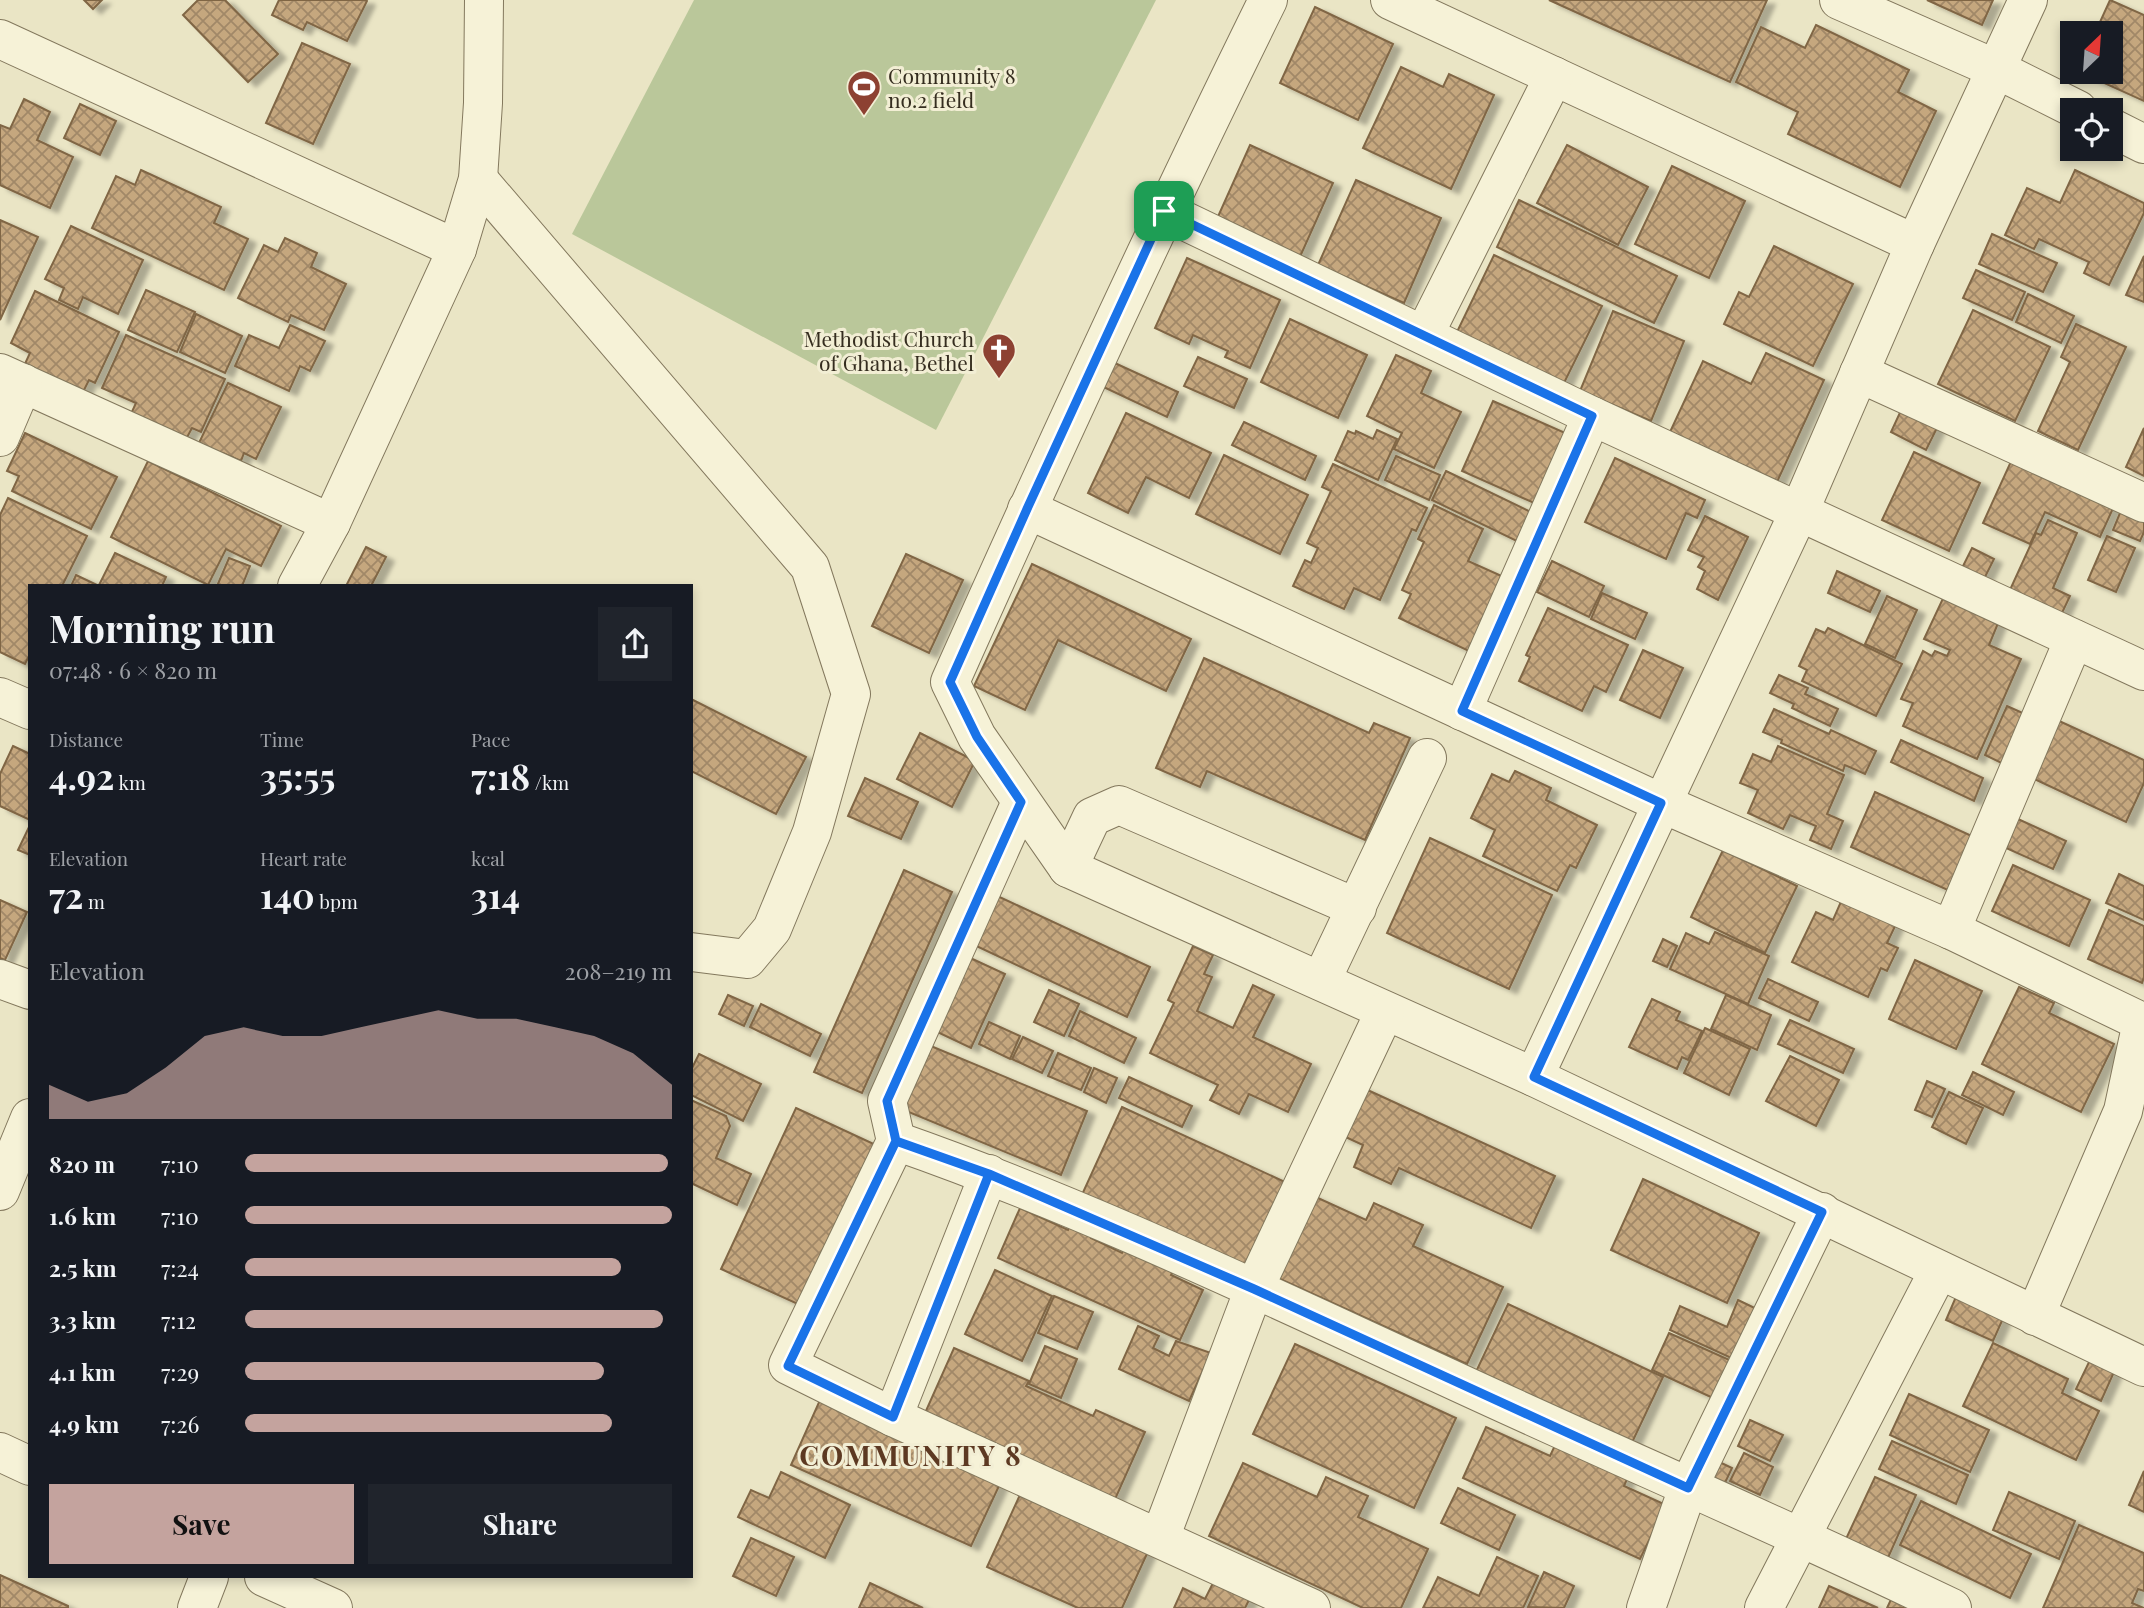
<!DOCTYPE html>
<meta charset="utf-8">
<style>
body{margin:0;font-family:"Playfair Display",serif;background:#20242c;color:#f1f3f6;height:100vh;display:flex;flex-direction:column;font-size:26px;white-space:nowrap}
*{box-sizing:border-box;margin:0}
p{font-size:23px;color:#9ea1a6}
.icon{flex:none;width:38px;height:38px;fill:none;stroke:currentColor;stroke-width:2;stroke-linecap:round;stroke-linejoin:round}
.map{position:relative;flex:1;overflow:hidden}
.details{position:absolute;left:28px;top:584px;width:665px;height:994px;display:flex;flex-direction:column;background:#171b24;border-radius:0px;box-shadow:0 4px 10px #0003}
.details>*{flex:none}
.needle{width:46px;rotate:25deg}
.controls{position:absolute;left:2060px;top:21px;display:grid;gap:14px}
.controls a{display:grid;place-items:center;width:63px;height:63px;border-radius:0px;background:#171b24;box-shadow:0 4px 10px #0003;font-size:35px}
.pin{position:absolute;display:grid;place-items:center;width:60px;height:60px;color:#fff;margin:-30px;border-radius:14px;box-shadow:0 4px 10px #0006}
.round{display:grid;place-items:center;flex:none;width:74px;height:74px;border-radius:0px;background:#20242c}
.summary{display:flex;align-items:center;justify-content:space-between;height:119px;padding:0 21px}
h1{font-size:38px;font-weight:700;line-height:52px}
.stats{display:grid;grid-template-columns:repeat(3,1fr);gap:10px;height:119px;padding:7px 21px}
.stats div{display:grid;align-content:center}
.stats b{font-size:35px;font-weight:700}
.stats small{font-size:19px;font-weight:400}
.stats p{font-size:19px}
.chart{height:196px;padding:14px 21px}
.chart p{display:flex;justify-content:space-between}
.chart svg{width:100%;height:126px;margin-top:7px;fill:#c4a39e;opacity:.7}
.action{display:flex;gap:14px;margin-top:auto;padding:14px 21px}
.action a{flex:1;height:80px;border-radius:0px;background:#c4a39e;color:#111;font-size:28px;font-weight:700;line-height:80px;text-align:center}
.action a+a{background:#20242c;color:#f1f3f6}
ul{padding:0 21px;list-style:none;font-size:23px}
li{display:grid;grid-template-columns:112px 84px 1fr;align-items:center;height:52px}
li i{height:18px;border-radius:9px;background:#c4a39e}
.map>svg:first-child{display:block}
.grass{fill:#bac79a}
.building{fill:url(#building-cross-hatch);stroke:#806645;stroke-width:2;filter:url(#shadow)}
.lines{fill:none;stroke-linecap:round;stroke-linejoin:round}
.minor-casing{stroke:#83785d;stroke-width:40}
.minor{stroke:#f6f2d7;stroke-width:38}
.route-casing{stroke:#fff;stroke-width:14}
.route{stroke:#1a73e8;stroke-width:9}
.labels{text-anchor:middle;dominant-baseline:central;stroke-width:6;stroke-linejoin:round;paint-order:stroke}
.poi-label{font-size:21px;fill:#352d1f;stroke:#f2eed4;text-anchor:start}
.district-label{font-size:28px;font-weight:bold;letter-spacing:2px;fill:#5d3922;stroke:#f2eed4}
</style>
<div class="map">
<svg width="2144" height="1608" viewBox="0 0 2144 1608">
<defs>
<pattern id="building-cross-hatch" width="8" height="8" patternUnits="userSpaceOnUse" patternTransform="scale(1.75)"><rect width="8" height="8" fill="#c5a77e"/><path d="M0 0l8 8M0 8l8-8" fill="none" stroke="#a18867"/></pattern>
<filter id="shadow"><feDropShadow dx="8" dy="4.5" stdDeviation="2" flood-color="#0004"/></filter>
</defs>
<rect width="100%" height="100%" fill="#eae5c5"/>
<polygon class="grass" points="694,0 1156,0 936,430 572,234"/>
<g class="building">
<polygon points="84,0 102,0 93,9"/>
<polygon points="198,0 225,0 278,54 248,82 183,15"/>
<polygon points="279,0 366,0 367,1 347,41 307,22 303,30 272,15"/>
<polygon points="1549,0 1767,0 1730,82"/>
<polygon points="1927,0 1993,0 1982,25"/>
<polygon points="2110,0 2144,15 2144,101 2080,72 2110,72 2110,33 2095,33"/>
<polygon points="1315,7 1393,44 1358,120 1280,83"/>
<polygon points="1816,25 1909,70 1898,92 1936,111 1900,187 1788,134 1798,112 1736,82 1761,27 1805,48"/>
<polygon points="302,43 350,64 313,144 266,123"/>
<polygon points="1401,67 1443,87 1449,74 1494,95 1451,189 1363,148"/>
<polygon points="24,99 50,112 37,140 73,157 50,208 0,185 0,125 10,129"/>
<polygon points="80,104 116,121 100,155 64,138"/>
<polygon points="1250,145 1333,183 1299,259 1216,221"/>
<polygon points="1567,145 1648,187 1618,245 1537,203"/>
<polygon points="1672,166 1745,201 1709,278 1635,244"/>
<polygon points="141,170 221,207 214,223 248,239 224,290 92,228 116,176 135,185"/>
<polygon points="2075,170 2144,203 2144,213 2109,285 2084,273 2089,262 2039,239 2034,249 2005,235 2027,188 2060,203"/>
<polygon points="1356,180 1441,218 1404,303 1318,265"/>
<polygon points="1519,200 1677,276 1654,323 1497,247"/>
<polygon points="0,220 38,237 0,320"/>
<polygon points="71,226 143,260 118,314 83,297 78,309 59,300 64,288 45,279"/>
<polygon points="1992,234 2057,263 2043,292 1979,264"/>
<polygon points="285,238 317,253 311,267 346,284 324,330 291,315 288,322 238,298 264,245 278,252"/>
<polygon points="1774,246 1853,284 1813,366 1724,324 1739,292 1749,297"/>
<polygon points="1494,255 1602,306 1563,385 1456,334"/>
<polygon points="2144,256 2144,302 2126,295"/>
<polygon points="1187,258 1280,300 1250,368 1225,357 1228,351 1193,335 1189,344 1155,328"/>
<polygon points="1976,270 2025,292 2012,320 1963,298"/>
<polygon points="146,290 195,312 177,352 128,330"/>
<polygon points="35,291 119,332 95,383 89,380 81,396 23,368 30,353 11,343"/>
<polygon points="2028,294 2074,316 2061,343 2016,322"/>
<polygon points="1973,310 2050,347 2015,421 1938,384"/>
<polygon points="1613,311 1684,341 1651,421 1580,391"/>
<polygon points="196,314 242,336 225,373 180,352"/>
<polygon points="1290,319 1367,355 1338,418 1261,382"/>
<polygon points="2076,324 2126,347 2078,450 2038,431 2070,362 2061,357"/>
<polygon points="290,325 325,341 310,371 300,366 289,391 235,366 249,335 279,348"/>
<polygon points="126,335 225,379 201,432 192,428 185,441 130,416 136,403 102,388"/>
<polygon points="1766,353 1824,380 1777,482 1670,432 1703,361 1751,384"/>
<polygon points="1396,355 1431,371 1421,393 1461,412 1434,468 1394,449 1402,433 1367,416"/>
<polygon points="1198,357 1247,379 1234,408 1184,386"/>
<polygon points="1106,359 1178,392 1167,417 1095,383"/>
<polygon points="228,383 281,407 256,459 244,453 241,461 223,453 218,462 195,451"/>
<polygon points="1493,401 1572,436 1541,506 1462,471"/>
<polygon points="1903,406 1939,424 1926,450 1891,432"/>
<polygon points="1126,413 1211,453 1189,498 1146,477 1128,513 1088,493"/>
<polygon points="1244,422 1316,456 1305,480 1232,445"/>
<polygon points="2144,428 2144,476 2126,467"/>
<polygon points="1377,430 1397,439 1378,480 1335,460 1348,431 1355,434 1356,431 1373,439"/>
<polygon points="25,433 117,477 91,529 12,491 19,476 7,471"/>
<polygon points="1914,452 1980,483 1949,551 1882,520"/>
<polygon points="1224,455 1308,495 1280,554 1196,514"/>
<polygon points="1396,456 1440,475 1429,500 1385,480"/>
<polygon points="2013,457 2115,504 2100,537 2045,512 2030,544 1983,523"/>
<polygon points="1615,458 1705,500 1697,518 1686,513 1666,559 1585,522"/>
<polygon points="148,461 281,526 261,566 226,549 208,585 111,537"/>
<polygon points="1333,464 1427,508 1416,531 1412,529 1380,600 1354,588 1344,609 1293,586 1305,560 1311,563 1318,548 1307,543 1331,491 1322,487"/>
<polygon points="1446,471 1539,516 1525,545 1432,500"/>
<polygon points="8,498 87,536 62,586 30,586 30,654 25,664 0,652 0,515"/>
<polygon points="1434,505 1483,529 1468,561 1506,578 1471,652 1399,618 1411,594 1402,590 1424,542 1418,539"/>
<polygon points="2122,508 2144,518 2144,532 2140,541 2113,530"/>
<polygon points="1705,516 1748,537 1718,600 1697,589 1705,571 1698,567 1704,557 1688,550"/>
<polygon points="2048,520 2077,533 2053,588 2070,596 2061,615 2009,592 2036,533 2041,535"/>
<polygon points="2107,536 2135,548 2116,592 2088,580"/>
<polygon points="366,547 386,557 371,586 346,586"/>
<polygon points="1972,548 1994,559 1982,583 1960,572"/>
<polygon points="115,553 166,577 162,586 99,585"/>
<polygon points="906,554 963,580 929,653 872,626"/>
<polygon points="229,558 250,566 242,586 217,586"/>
<polygon points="1552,561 1604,586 1589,617 1537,592"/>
<polygon points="1032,564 1191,639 1166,691 1058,640 1025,710 974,686"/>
<polygon points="1837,571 1880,591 1870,612 1828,593"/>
<polygon points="76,575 99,586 71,586"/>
<polygon points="1946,592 2001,616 1989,645 2021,659 1977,759 1903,726 1913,703 1901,699 1923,651 1932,656 1935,651 1947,656 1950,650 1924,639"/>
<polygon points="1602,593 1647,613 1635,639 1591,619"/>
<polygon points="1887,596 1917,610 1895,658 1865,644"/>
<polygon points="1548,608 1628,645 1606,692 1594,686 1582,711 1519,681 1530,657 1526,655"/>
<polygon points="1828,628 1902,664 1876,716 1802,681 1807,670 1799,666 1816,629 1825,633"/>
<polygon points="1643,650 1683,668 1660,718 1620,700"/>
<polygon points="1204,658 1369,733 1374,723 1410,738 1365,840 1207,771 1200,787 1156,768"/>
<polygon points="1779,675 1808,688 1805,694 1838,709 1830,726 1792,708 1794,704 1770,693"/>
<polygon points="691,699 806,757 776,814 691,771"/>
<polygon points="2007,706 2034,718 2012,768 1985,755"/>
<polygon points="1774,709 1829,734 1831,730 1876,751 1865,774 1845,765 1843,771 1781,743 1782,740 1763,732"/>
<polygon points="2057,720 2144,760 2144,783 2126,822 2030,777"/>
<polygon points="920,733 975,761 952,807 897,779"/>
<polygon points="1901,740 1983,778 1974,801 1891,762"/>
<polygon points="13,746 30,754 30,820 0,806 0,774"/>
<polygon points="1778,746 1844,775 1827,814 1843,821 1831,849 1810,840 1816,826 1790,815 1783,829 1748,813 1758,790 1740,783 1753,754 1771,762"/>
<polygon points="1515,771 1551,788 1546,800 1597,825 1576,868 1570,865 1557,891 1483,856 1495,830 1471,818 1492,774 1509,782"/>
<polygon points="865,778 918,802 901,839 848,816"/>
<polygon points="1875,792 1974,837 1950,891 1851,847"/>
<polygon points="2018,819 2066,841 2053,869 2006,848"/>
<polygon points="30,825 30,855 18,850"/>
<polygon points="1430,838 1552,895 1509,989 1387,933"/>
<polygon points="1723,850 1797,886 1765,953 1691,917"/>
<polygon points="2013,865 2090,900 2069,946 1992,911"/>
<polygon points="904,870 952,892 862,1093 814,1072"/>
<polygon points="2119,874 2144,886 2144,920 2106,903"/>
<polygon points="993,894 1150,967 1127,1017 970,943"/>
<polygon points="1843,897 1897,922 1887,943 1898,948 1887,971 1881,968 1868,997 1792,962 1816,912 1833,920"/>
<polygon points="0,900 27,912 5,960 0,958"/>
<polygon points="2109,910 2144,926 2144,977 2142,983 2088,959"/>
<polygon points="1715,932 1769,956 1748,1004 1670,969 1686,933 1709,944"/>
<polygon points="1663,939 1677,946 1667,967 1653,961"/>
<polygon points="1193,946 1213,955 1204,974 1212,977 1197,1011 1233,1028 1253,985 1274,995 1253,1037 1311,1064 1288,1112 1249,1094 1239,1114 1210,1100 1218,1085 1150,1053 1174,1003 1168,1000"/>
<polygon points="966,956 1005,974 971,1048 931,1029"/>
<polygon points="1915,960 1982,991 1956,1049 1889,1019"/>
<polygon points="1768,979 1818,1002 1809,1021 1759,998"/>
<polygon points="2019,987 2054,1003 2049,1013 2114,1044 2081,1112 1982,1064"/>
<polygon points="1049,990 1079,1004 1064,1036 1034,1022"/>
<polygon points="728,995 753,1006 744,1026 719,1014"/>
<polygon points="1726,995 1771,1015 1757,1050 1711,1029"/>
<polygon points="1652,999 1680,1012 1676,1020 1702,1031 1688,1060 1682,1057 1677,1069 1629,1047"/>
<polygon points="761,1004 821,1034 810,1056 750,1027"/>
<polygon points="1080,1011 1136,1038 1124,1063 1069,1036"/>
<polygon points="1790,1020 1854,1049 1843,1073 1778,1044"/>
<polygon points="989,1022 1020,1036 1010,1059 979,1044"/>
<polygon points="1705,1028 1750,1049 1729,1095 1684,1073"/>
<polygon points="1023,1037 1053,1051 1042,1073 1012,1059"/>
<polygon points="926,1044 1087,1111 1061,1175 899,1108"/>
<polygon points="1058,1053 1091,1068 1081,1090 1048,1076"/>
<polygon points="699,1054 761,1084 743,1121 691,1095 691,1070"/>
<polygon points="1790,1056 1839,1080 1816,1126 1766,1101"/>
<polygon points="1094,1068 1117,1078 1106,1103 1084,1092"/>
<polygon points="1973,1072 2014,1092 2003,1115 1962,1095"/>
<polygon points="1129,1077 1192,1106 1182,1127 1119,1098"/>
<polygon points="1927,1081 1945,1089 1932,1117 1915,1110"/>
<polygon points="1361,1087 1555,1176 1531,1228 1399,1168 1391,1184 1354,1167 1363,1145 1339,1134"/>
<polygon points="1949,1092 1983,1108 1966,1144 1932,1127"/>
<polygon points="691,1100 726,1116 730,1126 716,1158 751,1174 737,1205 691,1183"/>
<polygon points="1122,1107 1285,1182 1243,1273 1080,1199"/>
<polygon points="796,1108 878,1146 800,1305 721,1269"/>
<polygon points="1643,1179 1759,1233 1727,1303 1611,1250"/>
<polygon points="1307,1193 1366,1220 1374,1203 1423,1225 1413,1246 1503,1287 1467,1364 1269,1274"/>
<polygon points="1020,1208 1068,1230 1075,1213 1097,1224 1091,1238 1122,1253 1129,1235 1179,1258 1171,1275 1203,1290 1180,1340 998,1258"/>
<polygon points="995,1270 1052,1296 1022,1361 965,1334"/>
<polygon points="1958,1292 2005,1314 1993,1341 1946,1320"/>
<polygon points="1054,1296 1093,1312 1077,1349 1038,1333"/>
<polygon points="1738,1300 1763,1312 1740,1362 1670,1330 1680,1306 1727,1327"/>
<polygon points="1508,1304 1663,1377 1628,1451 1473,1378"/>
<polygon points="1138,1326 1159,1336 1153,1348 1169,1356 1176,1341 1211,1353 1189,1401 1119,1369"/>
<polygon points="1669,1333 1734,1362 1724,1403 1652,1370"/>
<polygon points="1993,1343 2068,1379 2062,1393 2099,1411 2076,1460 1963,1406"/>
<polygon points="1295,1344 1456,1418 1414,1508 1253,1434"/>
<polygon points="1045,1346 1077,1359 1061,1398 1029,1384"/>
<polygon points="954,1348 1029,1381 1026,1386 1093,1416 1096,1410 1145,1432 1112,1506 921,1422"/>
<polygon points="2090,1360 2114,1372 2101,1401 2076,1389"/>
<polygon points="824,1391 1005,1473 971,1546 791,1465"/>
<polygon points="1909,1394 1989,1430 1970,1472 1890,1435"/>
<polygon points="1750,1420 1783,1435 1770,1461 1738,1446"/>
<polygon points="1486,1427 1550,1456 1558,1439 1630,1472 1624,1486 1666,1505 1640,1559 1463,1478"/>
<polygon points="1892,1441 1968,1475 1956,1504 1879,1469"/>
<polygon points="1744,1453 1773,1467 1760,1495 1730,1481"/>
<polygon points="1713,1459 1732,1468 1724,1485 1705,1476"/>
<polygon points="1243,1463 1317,1497 1326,1477 1368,1496 1358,1517 1428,1549 1401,1608 1363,1608 1209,1536"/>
<polygon points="2144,1471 2144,1512 2129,1505"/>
<polygon points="781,1472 850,1505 825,1558 738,1517 751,1490 769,1498"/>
<polygon points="1875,1477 1916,1495 1887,1560 1845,1541"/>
<polygon points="1024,1486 1152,1543 1122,1608 1078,1608 987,1567"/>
<polygon points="1458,1488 1515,1515 1499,1550 1441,1523"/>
<polygon points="2009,1492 2075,1521 2059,1559 1993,1530"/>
<polygon points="1921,1501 2031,1554 2010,1598 1900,1545"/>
<polygon points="2079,1525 2144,1553 2144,1591 2138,1589 2132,1603 2144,1608 2043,1608"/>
<polygon points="751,1538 794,1557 776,1596 733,1576"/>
<polygon points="1497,1557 1538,1576 1523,1608 1423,1608 1438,1577 1479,1596"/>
<polygon points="1544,1572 1574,1586 1564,1608 1528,1607"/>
<polygon points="0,1575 68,1606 68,1608 0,1608"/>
<polygon points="1217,1575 1253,1592 1245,1608 1174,1608 1183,1588 1205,1599"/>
<polygon points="870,1583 923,1608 859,1608"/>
<polygon points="1829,1586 1878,1608 1819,1608"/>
<polygon points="1894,1593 1928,1608 1887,1608"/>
</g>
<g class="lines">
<g class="minor-casing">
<g id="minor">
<path d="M1268 0C1157 225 1052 453 950 682L977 737 1068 868 1534 1077"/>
<polyline points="1390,0 1915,244"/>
<polyline points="1839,0 1996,69 2078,110"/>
<polyline points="2028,0 1915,244 1799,512 1534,1077 2144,1367"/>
<polyline points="0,39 457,249"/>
<polyline points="2110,127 2144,144"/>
<polyline points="478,179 810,567 851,694 812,832 772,929 747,959 691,952"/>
<polyline points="1164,211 1592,416 2144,671"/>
<polyline points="1424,335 1554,76"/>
<polyline points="0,373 331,523"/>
<polyline points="1859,373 2144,503"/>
<polyline points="0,437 23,383"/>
<polyline points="1027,509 1661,803 1951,930 2142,1022"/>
<polyline points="297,586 331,523 457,249 478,179 483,103 484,0"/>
<polyline points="0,697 30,710"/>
<polyline points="1462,711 1592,416"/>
<polyline points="1021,802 887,1101 896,1141 788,1365 893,1417 1311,1608"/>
<polyline points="1068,868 1092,817 1119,805 1357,908"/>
<polyline points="1951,930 2074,639"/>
<polyline points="0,979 30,990"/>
<polyline points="1321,981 1427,758"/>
<path d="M896 1141C1082 1206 1261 1292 1440 1374 1610 1453 1783 1527 1952 1608"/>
<polyline points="0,1191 30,1118"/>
<polyline points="2035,1316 2123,1111 2142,1022 2144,1024"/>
<polyline points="893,1417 989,1174"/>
<polyline points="0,1452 30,1466"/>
<polyline points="1160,1538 1254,1289 1385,1011"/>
<polyline points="264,1577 333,1608"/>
<polyline points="197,1608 209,1577"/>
<polyline points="1646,1608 1688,1488 1822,1212"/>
<polyline points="1764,1608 1939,1270"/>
</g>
</g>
<use href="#minor" class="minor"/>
</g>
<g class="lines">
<g class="route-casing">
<polyline id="route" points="1164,211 1027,509 950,682 977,737 1021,802 887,1101 896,1141 989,1174 893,1417 788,1366 896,1141 989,1174 1254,1289 1688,1488 1822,1212 1534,1077 1661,803 1462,711 1592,416 1164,211"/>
</g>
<use href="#route" class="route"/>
</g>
<defs>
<g id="stadium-pin" transform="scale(1.75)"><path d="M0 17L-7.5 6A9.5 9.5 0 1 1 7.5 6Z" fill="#8d4132" stroke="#f2eed4"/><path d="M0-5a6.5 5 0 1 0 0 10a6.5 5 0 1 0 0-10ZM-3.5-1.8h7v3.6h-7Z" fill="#fff"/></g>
<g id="church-pin" transform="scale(1.75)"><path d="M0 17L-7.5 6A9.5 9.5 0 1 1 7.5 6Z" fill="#8d4132" stroke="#f2eed4"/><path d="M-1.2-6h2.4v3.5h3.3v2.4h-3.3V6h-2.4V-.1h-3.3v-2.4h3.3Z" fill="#fff"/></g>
</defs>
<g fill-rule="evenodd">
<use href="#stadium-pin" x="864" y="87"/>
<use href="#church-pin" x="999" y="350"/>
</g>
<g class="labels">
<g class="poi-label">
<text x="888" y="75">Community 8<tspan x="888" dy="24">no.2 field</tspan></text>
<text x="974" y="338" text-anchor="end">Methodist Church<tspan x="974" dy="24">of Ghana, Bethel</tspan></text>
</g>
<g class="district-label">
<text x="911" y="1454">COMMUNITY 8</text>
</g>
</g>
</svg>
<div class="controls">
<a><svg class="needle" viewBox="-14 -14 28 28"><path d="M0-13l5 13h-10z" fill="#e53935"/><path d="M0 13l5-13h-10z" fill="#9ea1a6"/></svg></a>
<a><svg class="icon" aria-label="locate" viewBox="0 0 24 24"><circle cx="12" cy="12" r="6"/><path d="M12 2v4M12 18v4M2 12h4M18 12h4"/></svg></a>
</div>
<div class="pin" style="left:1164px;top:211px;background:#1e9e55"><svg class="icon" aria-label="arrive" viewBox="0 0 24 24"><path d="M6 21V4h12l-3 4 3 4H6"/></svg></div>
<section class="details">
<div class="summary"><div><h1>Morning run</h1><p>07:48 · 6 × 820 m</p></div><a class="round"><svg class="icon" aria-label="share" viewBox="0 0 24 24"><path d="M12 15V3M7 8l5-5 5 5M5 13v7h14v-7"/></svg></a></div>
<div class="stats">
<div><p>Distance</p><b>4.92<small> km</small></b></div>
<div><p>Time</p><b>35:55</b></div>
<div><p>Pace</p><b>7:18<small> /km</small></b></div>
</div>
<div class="stats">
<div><p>Elevation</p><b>72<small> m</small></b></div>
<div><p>Heart rate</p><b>140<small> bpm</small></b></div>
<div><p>kcal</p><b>314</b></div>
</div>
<div class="chart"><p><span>Elevation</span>208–219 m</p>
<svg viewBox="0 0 160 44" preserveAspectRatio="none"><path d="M0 44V32L10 38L20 35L30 26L40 15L50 12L60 15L70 15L80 12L90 9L100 6L110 9L120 9L130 12L140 15L150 21L160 32V44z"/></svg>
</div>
<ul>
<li><b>820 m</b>7:10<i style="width:99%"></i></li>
<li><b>1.6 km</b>7:10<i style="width:100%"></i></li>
<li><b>2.5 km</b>7:24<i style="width:88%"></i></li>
<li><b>3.3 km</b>7:12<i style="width:98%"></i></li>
<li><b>4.1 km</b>7:29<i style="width:84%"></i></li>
<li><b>4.9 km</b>7:26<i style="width:86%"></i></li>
</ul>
<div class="action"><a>Save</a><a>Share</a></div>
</section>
</div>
